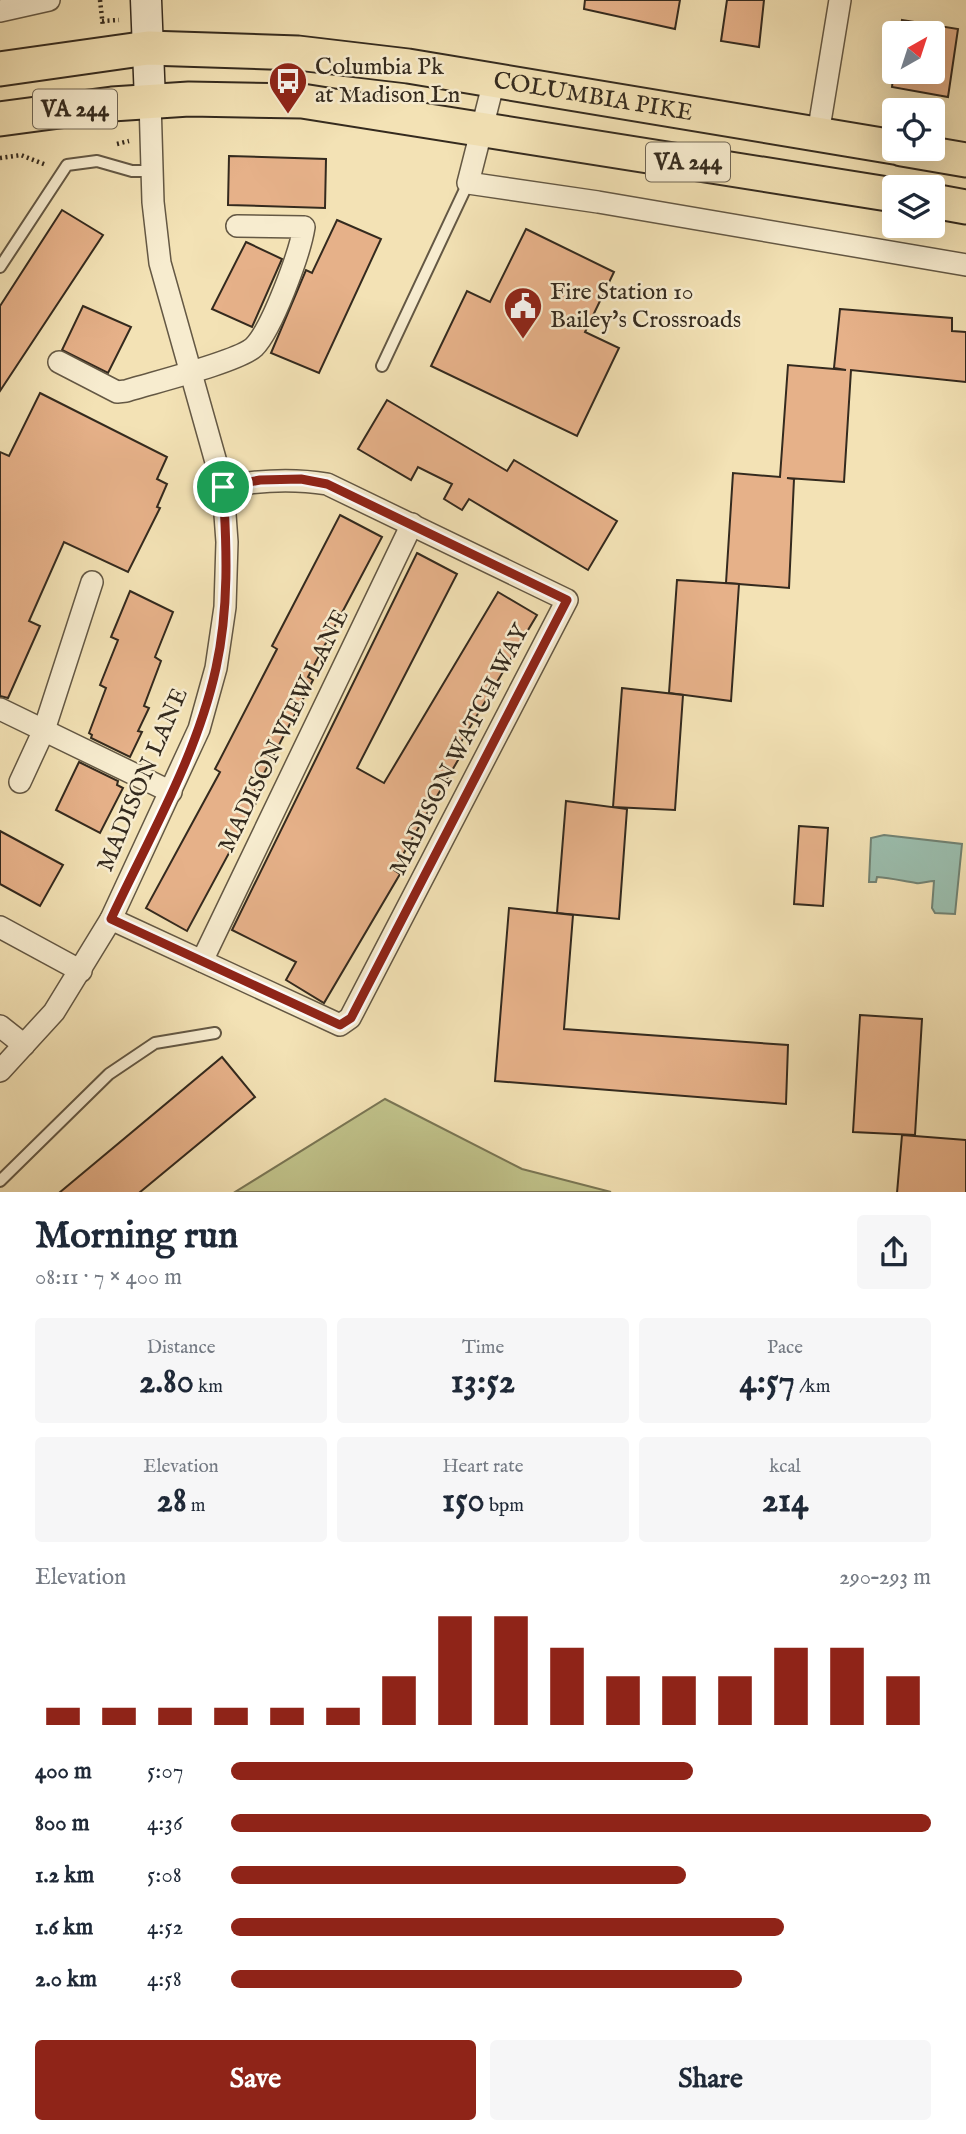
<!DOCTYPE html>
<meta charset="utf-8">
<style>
body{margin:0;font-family:"IM FELL English",serif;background:#f6f6f7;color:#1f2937;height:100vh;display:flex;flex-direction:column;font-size:26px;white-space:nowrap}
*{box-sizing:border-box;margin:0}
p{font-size:23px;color:#747a83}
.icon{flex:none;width:38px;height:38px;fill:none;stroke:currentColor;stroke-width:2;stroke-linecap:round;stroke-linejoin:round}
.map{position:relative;height:1192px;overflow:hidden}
.side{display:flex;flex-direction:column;background:#fff;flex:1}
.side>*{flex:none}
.needle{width:46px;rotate:39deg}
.fabs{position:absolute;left:882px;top:21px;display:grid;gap:14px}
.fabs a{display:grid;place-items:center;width:63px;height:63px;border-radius:7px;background:#fff;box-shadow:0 7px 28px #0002;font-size:35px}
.pin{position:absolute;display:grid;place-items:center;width:60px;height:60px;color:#fff;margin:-30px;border:4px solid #fff;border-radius:50%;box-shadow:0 2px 7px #0007}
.round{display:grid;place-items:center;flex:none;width:74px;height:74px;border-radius:7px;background:#f6f6f7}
.head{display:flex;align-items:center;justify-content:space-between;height:119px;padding:0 35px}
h1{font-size:38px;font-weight:800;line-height:52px}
.figures{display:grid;grid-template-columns:repeat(3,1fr);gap:10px;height:119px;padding:7px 35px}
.figures div{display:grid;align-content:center;border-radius:7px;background:#f6f6f7;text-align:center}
.figures b{font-size:35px;font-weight:800}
.figures small{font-size:19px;font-weight:400}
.figures p{font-size:19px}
.chart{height:196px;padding:14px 35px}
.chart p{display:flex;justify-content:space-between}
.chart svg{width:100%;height:126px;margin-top:7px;stroke:#8f2418;stroke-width:6}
.cta{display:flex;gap:14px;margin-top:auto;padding:14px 35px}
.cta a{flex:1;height:80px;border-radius:7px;background:#8f2418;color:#fff;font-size:28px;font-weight:800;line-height:80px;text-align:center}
.cta a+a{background:#f6f6f7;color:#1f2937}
ul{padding:0 35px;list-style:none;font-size:23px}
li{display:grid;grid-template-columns:112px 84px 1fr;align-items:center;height:52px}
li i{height:18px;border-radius:9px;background:#8f2418}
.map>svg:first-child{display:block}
.green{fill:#c0c28a;stroke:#7a7654;stroke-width:2}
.water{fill:#9bbeae;stroke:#728374;stroke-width:2}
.building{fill:#e6b189;stroke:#342a1e;stroke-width:2}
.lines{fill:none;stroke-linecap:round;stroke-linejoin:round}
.lane-casing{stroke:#645844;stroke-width:14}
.street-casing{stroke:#645844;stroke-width:24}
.secondary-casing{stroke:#342a1e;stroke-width:33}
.primary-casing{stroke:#342a1e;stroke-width:37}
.path{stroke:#342a1e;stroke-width:4.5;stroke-dasharray:2 3.5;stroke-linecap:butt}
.lane{stroke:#f7eccf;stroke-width:10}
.street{stroke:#f7eccf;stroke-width:21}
.secondary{stroke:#f7eccf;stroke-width:30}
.primary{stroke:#f3e2b5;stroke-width:33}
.route-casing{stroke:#fff;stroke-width:14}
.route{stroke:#8f2418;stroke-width:9}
.labels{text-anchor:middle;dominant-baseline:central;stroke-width:5;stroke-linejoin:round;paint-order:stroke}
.shield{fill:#f7eccf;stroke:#6e6453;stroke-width:2}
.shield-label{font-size:23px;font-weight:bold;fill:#342a1e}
.poi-label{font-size:24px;fill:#342a1e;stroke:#f7eccf;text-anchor:start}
.street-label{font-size:24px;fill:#342a1e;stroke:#f7eccf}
</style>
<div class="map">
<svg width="966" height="1193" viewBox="0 0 966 1193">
<rect width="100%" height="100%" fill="#f3e2b5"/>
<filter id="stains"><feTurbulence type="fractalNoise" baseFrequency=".00286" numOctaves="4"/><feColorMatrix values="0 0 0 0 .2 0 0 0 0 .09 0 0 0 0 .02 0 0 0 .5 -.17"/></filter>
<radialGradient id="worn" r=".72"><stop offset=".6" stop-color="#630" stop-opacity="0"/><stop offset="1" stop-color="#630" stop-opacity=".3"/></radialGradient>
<polygon class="green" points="385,1099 522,1169 611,1192 235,1192"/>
<path class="water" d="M884 835 962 844 955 914 935 913 932 908 934 881C928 881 922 884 916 883 903 881 891 878 877 877L876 882H869L871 838Z"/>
<g class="building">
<polygon points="585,0 680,0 675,29 584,9"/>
<polygon points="727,0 764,0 759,47 721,41"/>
<polygon points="902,20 958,29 948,97 892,87 894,70 933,72 933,33 900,33"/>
<polygon points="229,156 326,159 325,208 228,205"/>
<polygon points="62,210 103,235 0,391 0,306"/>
<polygon points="337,220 381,239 319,373 271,353 306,270 312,273"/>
<polygon points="526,229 614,272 585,332 619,348 577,436 431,366 467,291 490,302"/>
<polygon points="246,242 282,259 252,327 212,309"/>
<polygon points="83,306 131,327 108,373 62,350"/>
<polygon points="840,309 952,318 952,331 966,332 966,382 851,370 844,482 787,478 794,479 789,588 726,583 733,473 780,477 788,365 846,370 834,368"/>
<polygon points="40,393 167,457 157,479 167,484 157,507 160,508 128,572 64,542 29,621 40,626 8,698 0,696 0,452 9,456"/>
<polygon points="387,400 507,471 514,460 617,521 588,570 469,499 462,510 444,499 452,484 418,467 411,480 358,449"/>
<polygon points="340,515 382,537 308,677 313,680 250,800 256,803 187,931 146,908 220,772 215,769 277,649 272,646"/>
<polygon points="417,553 457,574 357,768 384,783 498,592 537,615 455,752 461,755 394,870 400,874 324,1003 286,980 296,962 232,930"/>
<polygon points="677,580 739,584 731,701 669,693"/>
<polygon points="130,591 173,612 155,657 161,661 144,706 149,708 138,731 142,732 130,757 91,738 92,735 89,733 106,688 100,685 118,640 111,637"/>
<polygon points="622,688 683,695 675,810 613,807"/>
<polygon points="79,762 118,781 117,785 123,788 100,833 56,810"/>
<polygon points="566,801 627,809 619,919 557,913"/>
<polygon points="799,826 828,828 823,906 794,904"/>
<polygon points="0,831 63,865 40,906 0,884"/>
<polygon points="509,908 573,915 564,1029 788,1045 786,1104 495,1081"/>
<polygon points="860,1015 922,1019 915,1135 853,1132"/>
<polygon points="222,1057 255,1097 139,1193 59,1193"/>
<polygon points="902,1135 966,1140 966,1193 897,1193"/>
</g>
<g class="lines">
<g class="lane-casing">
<g id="lane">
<polyline points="0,267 67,165 97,161 132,171 152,171"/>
<polyline points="382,366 468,183"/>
<polyline points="0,1181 109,1074 155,1043 215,1033"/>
</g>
</g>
<g class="street-casing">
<g id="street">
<polyline points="0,11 49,0"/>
<polyline points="494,81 468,183 598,202 966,265"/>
<polyline points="818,134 840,0"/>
<path d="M59 362 117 392 126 391C151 383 238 362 254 347 272 329 300 253 304 227L237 226"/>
<polyline points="0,709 171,792"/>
<polyline points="20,782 44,730 92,582"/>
<path d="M111 919 340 1025 350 1018 567 600 327 484C291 478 259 480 223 487"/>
<polyline points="0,927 81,971"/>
<polyline points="202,961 412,524"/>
<polyline points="0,1026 24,1045"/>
<polyline points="0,1071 54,1012 111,919 199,729 216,668 225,607 227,542 223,487 160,263 153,202 150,101"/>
</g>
</g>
<g class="secondary-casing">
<polyline id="secondary" points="146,0 150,101"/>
</g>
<g class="primary-casing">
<g id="primary">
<path id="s1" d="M0 69 148 48 298 53 408 66 894 147"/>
<polyline points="0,119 112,104 189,99 302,101 894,195"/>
<polyline points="902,149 966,160"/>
<polyline points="933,201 966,207"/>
</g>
</g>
<g class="path">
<polyline points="100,0 103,27"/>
<polyline points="102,21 119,20"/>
<polyline points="117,144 129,141"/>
<polyline points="0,158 21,155 46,165"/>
</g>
<use href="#lane" class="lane"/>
<use href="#street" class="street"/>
<use href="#secondary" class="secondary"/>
<use href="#primary" class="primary"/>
</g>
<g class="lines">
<g class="route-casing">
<path id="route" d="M301 479 327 484 567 600 351 1018 340 1025 111 919C149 838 197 756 216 668 229 609 227 548 223 487L260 480Z"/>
</g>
<use href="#route" class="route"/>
</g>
<defs>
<g id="bus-pin" transform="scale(2.0125)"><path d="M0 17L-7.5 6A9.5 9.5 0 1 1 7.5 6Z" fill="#8f2418" stroke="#f7eccf"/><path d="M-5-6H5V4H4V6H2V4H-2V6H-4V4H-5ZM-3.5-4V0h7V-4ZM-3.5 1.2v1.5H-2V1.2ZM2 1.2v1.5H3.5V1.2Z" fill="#fff"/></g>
<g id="civic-pin" transform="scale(2.0125)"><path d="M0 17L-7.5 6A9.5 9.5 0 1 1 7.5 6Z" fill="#8f2418" stroke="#f7eccf"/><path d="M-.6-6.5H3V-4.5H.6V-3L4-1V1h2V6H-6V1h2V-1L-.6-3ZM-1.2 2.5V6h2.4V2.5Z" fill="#fff"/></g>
</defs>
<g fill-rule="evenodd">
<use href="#bus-pin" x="288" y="81"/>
<use href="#civic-pin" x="523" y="306"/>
</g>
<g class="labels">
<g class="shield">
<rect x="33" y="89.5" width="84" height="39" rx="5"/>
<rect x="646" y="142.5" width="84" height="39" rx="5"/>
</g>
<g class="shield-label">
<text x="75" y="109">VA 244</text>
<text x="688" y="162">VA 244</text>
</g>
<g class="poi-label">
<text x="315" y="67">Columbia Pk<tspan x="315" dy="28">at Madison Ln</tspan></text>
<text x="550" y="292">Fire Station 10<tspan x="550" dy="28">Bailey's Crossroads</tspan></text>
</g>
<g class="street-label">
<text stroke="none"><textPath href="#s1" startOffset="598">COLUMBIA PIKE</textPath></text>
<text transform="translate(284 731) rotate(-64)">MADISON VIEW LANE</text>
<text transform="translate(460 750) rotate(-63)">MADISON WATCH WAY</text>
<text transform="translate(143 780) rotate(-67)">MADISON LANE</text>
</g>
</g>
<rect width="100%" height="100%" filter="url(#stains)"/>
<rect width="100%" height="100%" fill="url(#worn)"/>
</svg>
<div class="fabs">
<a><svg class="needle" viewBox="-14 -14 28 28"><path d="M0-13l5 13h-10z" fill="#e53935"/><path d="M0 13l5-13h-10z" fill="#747a83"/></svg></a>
<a><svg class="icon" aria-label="locate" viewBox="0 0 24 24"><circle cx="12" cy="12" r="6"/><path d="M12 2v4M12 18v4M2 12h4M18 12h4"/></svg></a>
<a><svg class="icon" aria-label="layers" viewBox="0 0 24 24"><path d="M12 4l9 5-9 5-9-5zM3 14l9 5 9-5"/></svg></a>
</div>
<div class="pin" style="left:223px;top:487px;background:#1e9e55"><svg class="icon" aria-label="arrive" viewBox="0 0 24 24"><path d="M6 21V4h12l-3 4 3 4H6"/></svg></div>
</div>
<section class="side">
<div class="head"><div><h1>Morning run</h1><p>08:11 · 7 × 400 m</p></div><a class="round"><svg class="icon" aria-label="share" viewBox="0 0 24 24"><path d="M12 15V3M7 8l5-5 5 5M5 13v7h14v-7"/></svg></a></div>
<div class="figures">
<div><p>Distance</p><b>2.80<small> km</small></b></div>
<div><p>Time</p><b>13:52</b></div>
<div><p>Pace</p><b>4:57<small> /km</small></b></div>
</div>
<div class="figures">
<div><p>Elevation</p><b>28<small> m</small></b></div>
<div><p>Heart rate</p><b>150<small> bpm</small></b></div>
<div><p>kcal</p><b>214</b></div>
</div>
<div class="chart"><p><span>Elevation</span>290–293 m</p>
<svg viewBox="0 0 160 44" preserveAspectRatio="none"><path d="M5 44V38M15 44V38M25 44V38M35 44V38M45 44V38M55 44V38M65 44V27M75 44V6M85 44V6M95 44V17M105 44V27M115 44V27M125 44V27M135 44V17M145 44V17M155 44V27"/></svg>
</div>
<ul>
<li><b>400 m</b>5:07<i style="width:66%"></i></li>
<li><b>800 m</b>4:36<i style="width:100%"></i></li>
<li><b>1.2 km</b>5:08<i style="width:65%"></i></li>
<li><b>1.6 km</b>4:52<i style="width:79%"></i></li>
<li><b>2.0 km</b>4:58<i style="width:73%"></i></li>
</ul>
<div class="cta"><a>Save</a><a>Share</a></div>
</section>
